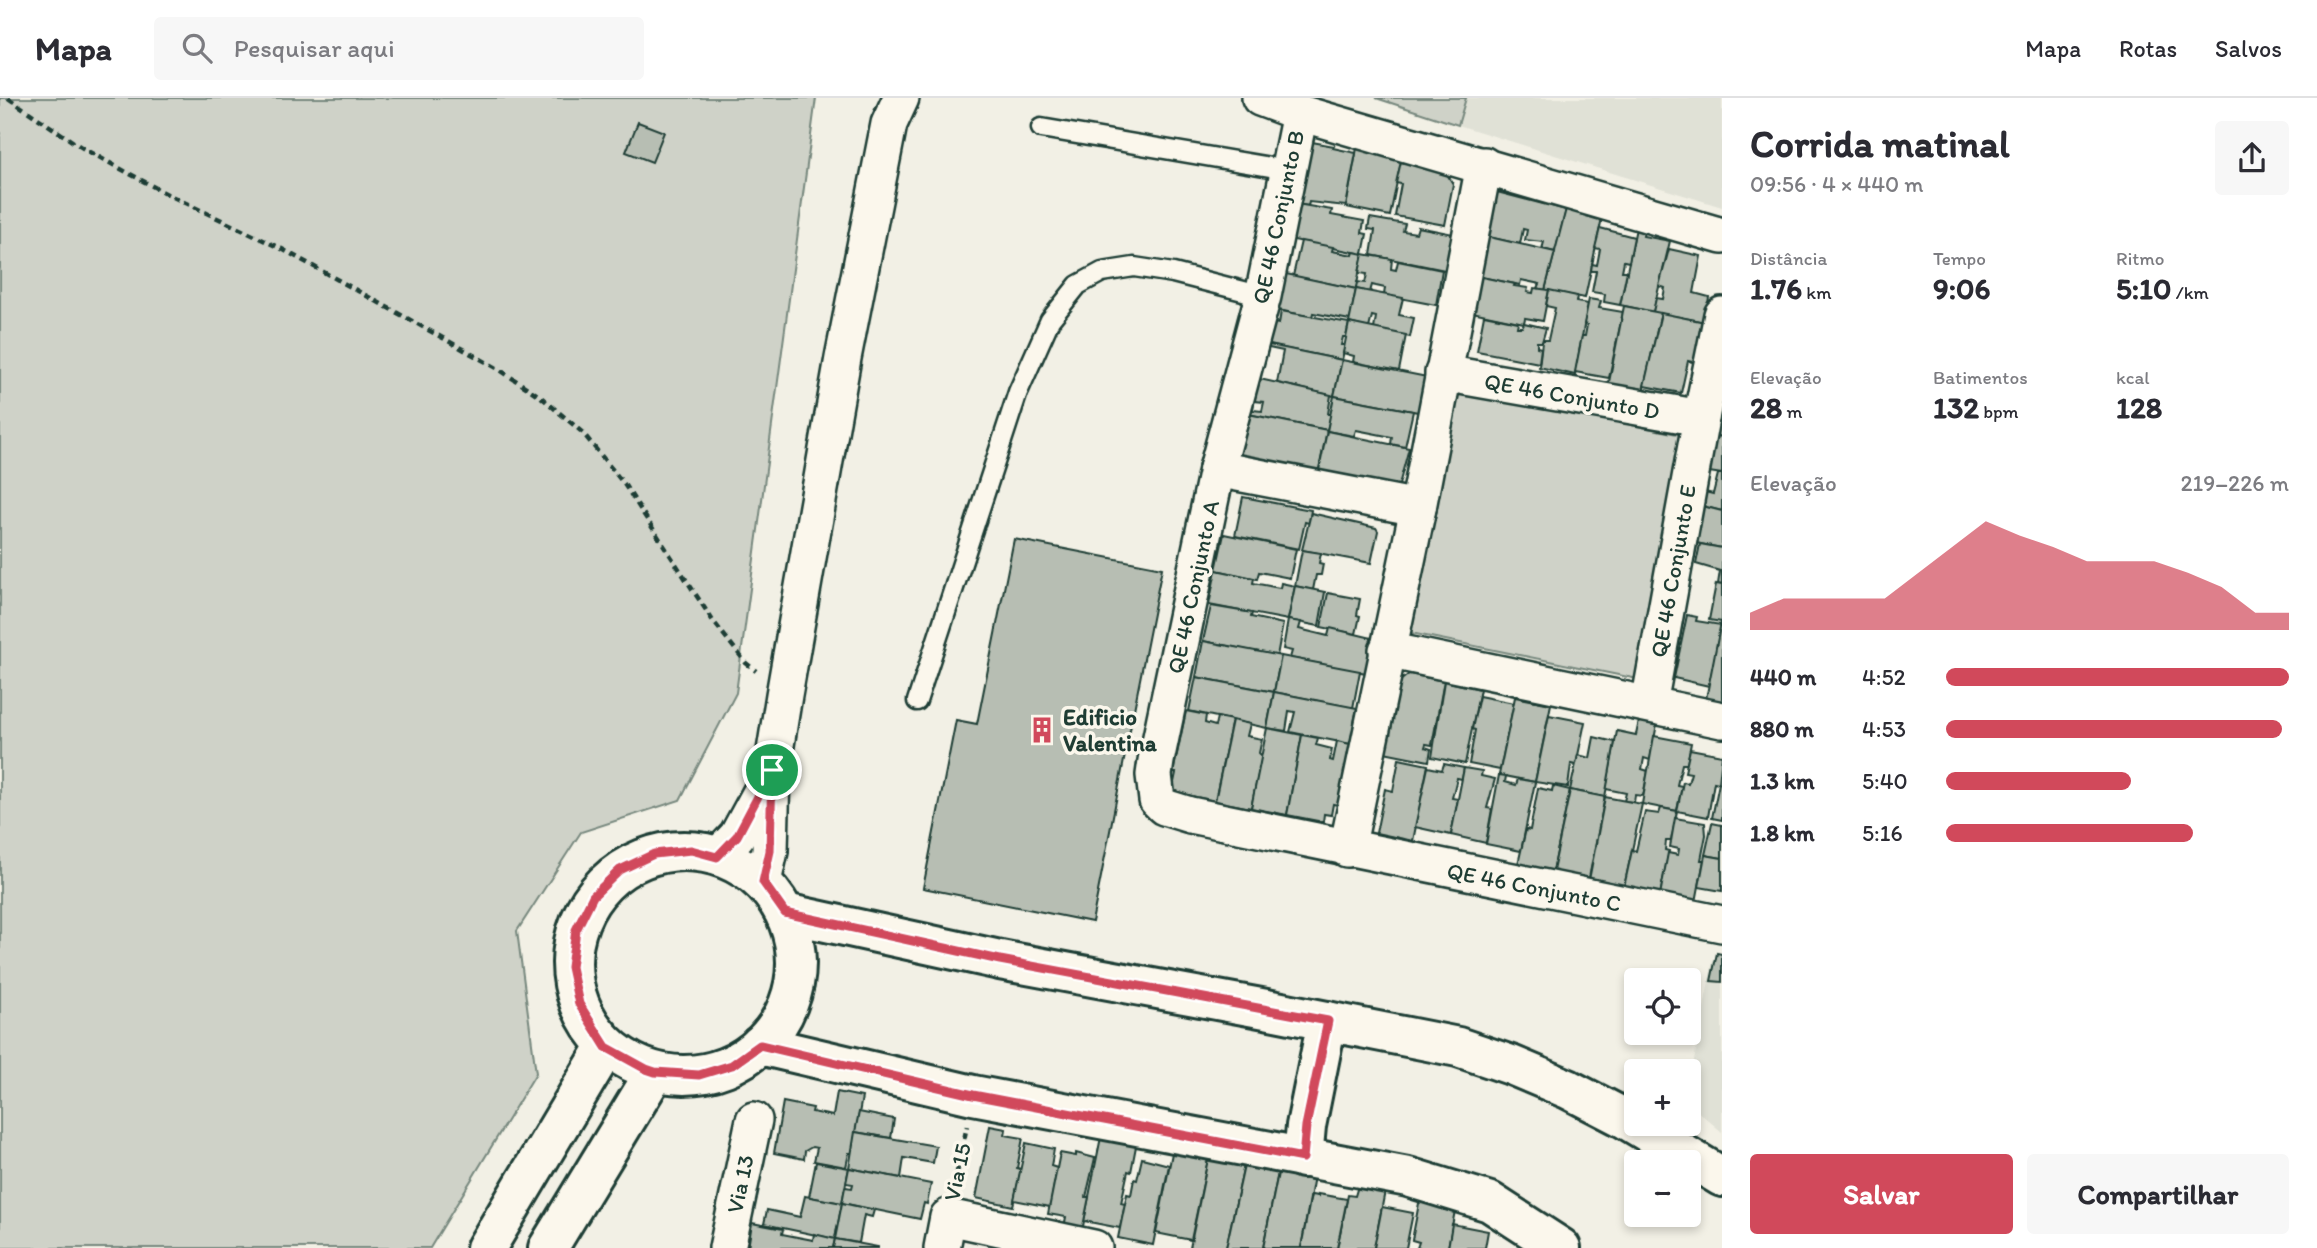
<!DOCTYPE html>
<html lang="pt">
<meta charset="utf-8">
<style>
body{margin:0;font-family:Itim,sans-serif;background:#f7f7f7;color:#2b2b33;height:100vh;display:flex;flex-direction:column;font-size:26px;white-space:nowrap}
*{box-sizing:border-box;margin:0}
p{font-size:23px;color:#7c7c81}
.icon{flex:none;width:38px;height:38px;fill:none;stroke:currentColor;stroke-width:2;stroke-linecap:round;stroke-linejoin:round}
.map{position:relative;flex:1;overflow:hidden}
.side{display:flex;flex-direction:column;background:#fff;width:595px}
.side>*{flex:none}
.buttons{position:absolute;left:1624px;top:870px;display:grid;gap:14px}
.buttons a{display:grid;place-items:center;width:77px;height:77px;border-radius:7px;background:#fff;box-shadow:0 4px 10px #0003;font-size:35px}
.pin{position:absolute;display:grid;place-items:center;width:60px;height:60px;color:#fff;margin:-30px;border:4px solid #fff;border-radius:50%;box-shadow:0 2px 7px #0007}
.round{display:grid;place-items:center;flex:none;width:74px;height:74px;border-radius:7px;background:#f7f7f7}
.headline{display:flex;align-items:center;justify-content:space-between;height:119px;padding:0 28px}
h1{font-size:38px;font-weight:700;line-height:52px}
.figures{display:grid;grid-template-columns:repeat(3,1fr);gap:10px;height:119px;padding:7px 28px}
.figures div{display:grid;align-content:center}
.figures b{font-size:30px;font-weight:700}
.figures small{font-size:19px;font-weight:400}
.figures p{font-size:19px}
.chart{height:196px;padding:14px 28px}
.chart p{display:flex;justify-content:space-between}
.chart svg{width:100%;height:126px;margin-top:7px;fill:#d1495b;opacity:.7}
.button{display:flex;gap:14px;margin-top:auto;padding:14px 28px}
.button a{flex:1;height:80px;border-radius:7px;background:#d1495b;color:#fff;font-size:28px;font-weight:700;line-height:80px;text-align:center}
.button a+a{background:#f7f7f7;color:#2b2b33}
ul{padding:0 28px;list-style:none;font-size:23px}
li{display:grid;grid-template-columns:112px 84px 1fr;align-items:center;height:52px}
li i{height:18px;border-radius:9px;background:#d1495b}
header{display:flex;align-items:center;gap:42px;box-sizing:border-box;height:98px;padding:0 35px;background:#fff;border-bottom:2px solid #e1e1e2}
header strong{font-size:33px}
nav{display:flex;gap:38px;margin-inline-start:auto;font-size:24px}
.search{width:490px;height:63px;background:#f7f7f7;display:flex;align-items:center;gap:18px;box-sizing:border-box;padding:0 24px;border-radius:7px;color:#7c7c81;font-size:26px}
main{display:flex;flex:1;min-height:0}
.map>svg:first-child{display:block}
.built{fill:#e0e1d6}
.green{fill:#cfd2c8;stroke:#77887e;stroke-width:2}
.building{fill:#b7beb3;stroke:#1f3d34;stroke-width:2;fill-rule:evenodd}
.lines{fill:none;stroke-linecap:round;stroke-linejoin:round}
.service-casing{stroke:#1f3d34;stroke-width:23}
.minor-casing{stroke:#1f3d34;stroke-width:40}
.tertiary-casing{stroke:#1f3d34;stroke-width:44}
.path{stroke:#1f3d34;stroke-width:4.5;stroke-dasharray:7 5;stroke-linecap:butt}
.service{stroke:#fbf7ec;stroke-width:18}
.minor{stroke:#fbf7ec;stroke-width:35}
.tertiary{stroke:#fbf7ec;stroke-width:38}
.route-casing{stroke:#fff;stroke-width:14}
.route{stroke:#d1495b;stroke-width:9}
.labels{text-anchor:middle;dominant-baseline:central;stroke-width:7;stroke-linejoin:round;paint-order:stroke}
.street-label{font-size:23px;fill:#1f3d34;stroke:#fbf7ec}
.poi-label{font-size:23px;font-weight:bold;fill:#1f3d34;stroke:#fbf7ec;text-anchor:start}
</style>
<header>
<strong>Mapa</strong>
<div class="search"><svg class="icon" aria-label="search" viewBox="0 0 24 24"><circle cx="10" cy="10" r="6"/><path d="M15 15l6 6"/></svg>Pesquisar aqui</div>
<nav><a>Mapa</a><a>Rotas</a><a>Salvos</a></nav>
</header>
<main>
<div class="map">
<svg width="1722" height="1150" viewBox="0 0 1722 1150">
<rect width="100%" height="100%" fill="#f2f0e5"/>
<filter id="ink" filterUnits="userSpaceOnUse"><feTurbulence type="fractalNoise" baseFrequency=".0143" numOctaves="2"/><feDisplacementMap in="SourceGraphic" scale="14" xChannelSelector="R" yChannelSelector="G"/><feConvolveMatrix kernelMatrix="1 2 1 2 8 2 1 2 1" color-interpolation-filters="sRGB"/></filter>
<g filter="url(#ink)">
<g class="built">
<polygon points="1466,0 1722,0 1722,109 1458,27"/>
<polygon points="1713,862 1722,864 1722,1034 1689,1006 1689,989"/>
</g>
<g class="green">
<polygon points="0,0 816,0 736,595 680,702 581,734 517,833 536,975 430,1150 0,1150"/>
<polygon points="1376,0 1466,0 1458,27"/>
<polygon points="1455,291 1687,338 1638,581 1406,534"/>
</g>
<g class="building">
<polygon points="638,24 664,34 652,64 626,54"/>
<polygon points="1359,39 1403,54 1390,118 1346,109"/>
<polygon points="1312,44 1334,48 1333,50 1356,55 1346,108 1309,104 1308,108 1291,105 1300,65 1308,66"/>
<polygon points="1402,59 1445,73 1453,86 1445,127 1395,118 1401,86 1396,85"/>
<polygon points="1497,94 1566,112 1555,154 1542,151 1544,144 1525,142 1527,132 1523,131 1520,146 1488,139"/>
<polygon points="1568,103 1603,115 1585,200 1545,192"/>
<polygon points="1291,105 1332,112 1331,117 1364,123 1362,135 1367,136 1363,156 1284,140"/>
<polygon points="1370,120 1405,126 1403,133 1416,135 1418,129 1453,136 1445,172 1371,157 1375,132 1368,131"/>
<polygon points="1637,125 1645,128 1643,138 1670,143 1653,214 1620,207"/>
<polygon points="1600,130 1634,139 1629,164 1624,163 1622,173 1627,173 1620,207 1604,204 1605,196 1592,194 1596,173 1591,173 1592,166 1597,167 1600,151 1595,150"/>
<polygon points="1485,138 1555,154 1545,192 1538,190 1540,186 1521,182 1520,187 1476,178"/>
<polygon points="1301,143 1333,149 1332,153 1353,157 1354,154 1363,156 1356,191 1293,178"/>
<polygon points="1669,151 1701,158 1694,195 1709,199 1705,224 1653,214 1656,200 1663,201 1665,190 1659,188"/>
<polygon points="1363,156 1392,161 1391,171 1396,172 1398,163 1442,172 1436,207 1384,197 1385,190 1376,188 1372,187 1370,194 1356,191 1357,184 1365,185 1367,176 1359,175"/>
<polygon points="1277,174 1356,191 1350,222 1313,215 1312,219 1269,210"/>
<polygon points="1477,178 1515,186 1514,188 1528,190 1527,194 1533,195 1534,190 1549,192 1543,223 1525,220 1524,225 1472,214"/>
<polygon points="1356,191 1403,200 1399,217 1414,220 1410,239 1374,231 1376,219 1372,218 1369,230 1349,225"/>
<polygon points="1549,192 1577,198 1576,204 1588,206 1575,277 1539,269 1542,244 1543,242 1548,242 1555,210 1546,208"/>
<polygon points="1589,201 1601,203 1599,210 1623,214 1609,280 1575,274 1582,238 1585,238 1587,227 1584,226"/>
<polygon points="1624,208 1661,215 1643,294 1609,286 1609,284"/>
<polygon points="1281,213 1349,225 1346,239 1343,239 1341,247 1345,247 1342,262 1263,246 1269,224 1279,226"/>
<polygon points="1661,215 1705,224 1697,265 1688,263 1681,295 1644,288"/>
<polygon points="1484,217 1518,224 1517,229 1522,229 1524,225 1546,230 1542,244 1537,244 1537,249 1541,250 1539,265 1477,253"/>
<polygon points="1349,225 1406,237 1399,273 1353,264 1354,258 1343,255"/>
<polygon points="1265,246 1342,262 1334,298 1277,285 1283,253 1264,249"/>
<polygon points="1342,262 1427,279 1418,314 1334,298"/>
<path d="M1255 280 1331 297 1328 316H1331L1327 332 1248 316ZM1254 303 1264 304 1262 313 1253 312Z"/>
<polygon points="1334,298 1413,313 1405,349 1391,346 1392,339 1356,332 1354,338 1327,333"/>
<polygon points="1722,308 1722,339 1716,338"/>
<polygon points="1248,316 1327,332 1318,376 1240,359"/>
<polygon points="1327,333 1409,350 1399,387 1396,389 1318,377"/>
<polygon points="1716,338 1722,339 1722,376 1709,374"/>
<polygon points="1718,376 1722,376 1722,413 1702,408 1705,394 1713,396"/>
<polygon points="1243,399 1311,412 1309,425 1305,424 1299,451 1235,438"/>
<polygon points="1702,408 1722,413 1722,450 1696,445"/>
<polygon points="1311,415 1376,430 1378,433 1371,465 1302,452"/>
<polygon points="1224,436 1296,451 1290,480 1259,474 1257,481 1216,472"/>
<polygon points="1014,441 1162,470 1092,824 923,790 956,622 977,626"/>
<polygon points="1700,446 1722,450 1722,487 1718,486 1720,473 1696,466"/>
<polygon points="1302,452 1321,455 1319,465 1323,466 1321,477 1316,477 1313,492 1295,488"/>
<polygon points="1216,472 1254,480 1253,485 1280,490 1281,485 1295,488 1288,522 1209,507"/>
<polygon points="1716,486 1722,487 1722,524 1709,522"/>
<polygon points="1295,488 1325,494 1319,528 1288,522"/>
<polygon points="1328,495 1360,501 1357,517 1360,518 1356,536 1321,529"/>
<polygon points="1211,508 1252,515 1251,519 1283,526 1277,558 1203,543"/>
<polygon points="1687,517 1697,519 1696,523 1721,527 1709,588 1674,580"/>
<polygon points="1288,522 1301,524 1299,531 1328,538 1330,530 1372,540 1366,575 1290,560 1292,553 1283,551"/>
<polygon points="1721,524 1722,524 1722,605 1706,601"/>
<polygon points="1203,543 1281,558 1274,594 1196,579"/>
<polygon points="1281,558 1360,573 1353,610 1274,594"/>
<polygon points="1409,576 1444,583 1432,647 1426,646 1425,649 1431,651 1429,663 1384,654 1395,587"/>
<polygon points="1196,579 1274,594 1267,630 1189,613"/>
<polygon points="1444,583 1480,591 1465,666 1432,659"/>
<polygon points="1274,594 1357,610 1350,646 1290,634 1295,614 1289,613 1286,633 1267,630"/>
<polygon points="1479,598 1514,605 1500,672 1469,666 1475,632 1472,631"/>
<polygon points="1515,599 1551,606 1535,684 1499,677"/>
<polygon points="1186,613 1206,617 1205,625 1215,628 1217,619 1232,622 1215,703 1172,694 1176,675 1173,675"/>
<polygon points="1549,617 1585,624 1576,667 1571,666 1568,689 1535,684"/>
<polygon points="1232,622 1250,626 1247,638 1262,641 1259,655 1262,658 1251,710 1215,703"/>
<polygon points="1639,623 1657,626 1650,662 1644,660 1642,671 1648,673 1643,698 1635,697 1634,704 1624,703 1626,695 1606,691 1617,633 1636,637"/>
<polygon points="1267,630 1302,637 1287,717 1251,710"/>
<polygon points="1302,637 1318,640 1316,647 1332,651 1330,662 1333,663 1337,643 1350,646 1338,707 1333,706 1331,717 1324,716 1323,724 1287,717"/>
<polygon points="1654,638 1691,645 1687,666 1682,666 1677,687 1682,688 1677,713 1642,706"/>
<polygon points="1594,639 1615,644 1605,699 1570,692 1578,657 1590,660"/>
<polygon points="1690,651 1722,657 1719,685 1714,684 1708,719 1677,713 1683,684 1688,685 1691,675 1685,674"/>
<polygon points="1399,661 1428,667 1413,743 1376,735 1385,691 1393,693"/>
<polygon points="1444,666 1464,670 1462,681 1457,680 1452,700 1458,701 1451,737 1415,729 1428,669 1442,672"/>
<polygon points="1464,670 1482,673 1481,678 1495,681 1487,710 1492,711 1486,745 1451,737"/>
<polygon points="1499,677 1506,678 1505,684 1516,687 1518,681 1535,684 1521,753 1486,746"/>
<polygon points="1719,685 1722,685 1722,722 1712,720"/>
<polygon points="1553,688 1570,692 1553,773 1518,766 1526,731 1530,732 1538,690 1552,693"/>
<polygon points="1570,692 1605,699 1589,780 1553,773"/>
<polygon points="1605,699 1642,706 1624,789 1589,782"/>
<polygon points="1661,710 1677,713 1671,743 1666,743 1665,752 1669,753 1660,797 1624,789 1632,752 1636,753 1645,714 1659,716"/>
<polygon points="1675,720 1705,725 1706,737 1701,762 1704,762 1696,804 1660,797 1668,755 1678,757 1679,751 1670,749"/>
<polygon points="1712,725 1722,727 1722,760 1705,757"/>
<polygon points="1705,757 1722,760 1722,793 1699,789"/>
<polygon points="1717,855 1722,856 1722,884 1711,883"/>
<polygon points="837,994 862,999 852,1055 849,1055 846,1069 814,1063 817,1050 812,1049 805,1053 804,1061 774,1055 783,1004 813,1010 812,1014 833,1018"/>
<polygon points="859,1014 894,1021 891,1040 855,1034"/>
<polygon points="990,1028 1006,1031 1005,1037 1023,1040 1017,1070 1021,1071 1013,1108 976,1100"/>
<polygon points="855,1034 936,1048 933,1065 904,1060 901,1080 849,1070"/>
<polygon points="1102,1034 1137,1043 1131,1074 1128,1073 1121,1105 1125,1106 1120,1130 1084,1123"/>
<polygon points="1026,1045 1054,1051 1051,1068 1057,1070 1050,1109 1014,1102"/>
<polygon points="1173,1050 1209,1057 1191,1142 1156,1135"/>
<polygon points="1060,1055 1076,1058 1076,1055 1095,1060 1086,1099 1089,1099 1082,1133 1064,1129 1066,1119 1048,1116"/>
<polygon points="1209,1056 1245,1063 1226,1150 1190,1150"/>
<polygon points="1142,1060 1169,1067 1153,1147 1118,1140 1127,1096 1131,1097 1134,1081 1137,1082"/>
<polygon points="1245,1063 1279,1070 1263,1150 1226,1150"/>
<polygon points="816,1064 849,1070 842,1105 809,1099"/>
<polygon points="849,1070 931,1086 927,1106 924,1105 920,1121 842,1105 845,1089 852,1090 853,1086 846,1085"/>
<polygon points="1279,1070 1314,1078 1301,1150 1263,1150"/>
<polygon points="1358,1088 1385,1093 1374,1150 1337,1150 1348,1097 1355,1098"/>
<polygon points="1318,1096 1347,1101 1337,1150 1301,1150 1311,1097 1318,1098"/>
<polygon points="805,1098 842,1105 835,1141 764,1126 767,1112 800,1119"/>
<polygon points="1420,1100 1456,1107 1448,1150 1417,1150 1419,1144 1412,1142"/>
<polygon points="842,1105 874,1112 872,1119 864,1117 859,1145 835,1141"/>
<polygon points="1382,1109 1413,1115 1406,1150 1374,1150"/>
<polygon points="752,1125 783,1131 782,1136 813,1142 814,1136 835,1141 833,1150 748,1150"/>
<polygon points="1452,1126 1488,1133 1485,1150 1448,1150"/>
<polygon points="835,1141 878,1149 878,1150 833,1150"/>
</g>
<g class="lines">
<g class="service-casing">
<g id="service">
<polyline points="1041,30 1288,72"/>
<polyline points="917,603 1018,294 1050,222 1078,187 1102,174 1134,169 1173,175 1263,198"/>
</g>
</g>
<g class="minor-casing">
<g id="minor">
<polyline points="1260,0 1300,15 1722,138"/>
<polyline points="1300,15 1263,198 1217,371 1156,663 1154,677 1157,702 1164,709 1190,717 1722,826"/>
<polyline points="1443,275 1701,320"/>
<polyline points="1217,371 1418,410"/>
<polyline points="1387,552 1722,622"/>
<polyline points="1649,606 1701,320 1722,217"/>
<polyline points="1347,751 1418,410 1484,67"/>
<polyline points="717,759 737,738 768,681"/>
<polyline points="763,784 770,753 772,672 784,597 843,260 889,26 901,0"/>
<polyline points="727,1150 754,1022"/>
<polyline points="942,1150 948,1119 1094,1150"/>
</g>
</g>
<g class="tertiary-casing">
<g id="tertiary">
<circle cx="684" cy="865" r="112"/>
<polyline points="785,815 1000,862 1266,911 1458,949 1511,967 1568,991 1624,1020 1722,1079"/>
<polyline points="760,947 973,997 1408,1079 1490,1104 1561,1150"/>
<polyline points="1303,1060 1306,1028 1327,923"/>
<polyline points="486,1150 606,949"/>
<polyline points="548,1150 655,974"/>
</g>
</g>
<g class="path">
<polyline points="8,0 84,51 167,96 282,151 497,270 541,299 583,335 624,386 713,523 746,565 756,573"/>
<polyline points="954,1088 967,1028"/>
</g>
<use href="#service" class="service"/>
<use href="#minor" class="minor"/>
<use href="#tertiary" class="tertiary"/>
</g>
</g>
<g class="lines" filter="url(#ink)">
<g class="route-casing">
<polygon id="route" points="772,672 770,753 763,784 785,815 1000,862 1328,923 1306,1028 1303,1060 973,997 760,947 732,967 699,977 655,974 646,971 606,949 579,906 571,869 576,832 593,798 620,772 654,756 691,752 717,759 737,738"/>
</g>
<use href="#route" class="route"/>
</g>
<defs>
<g id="building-bare" transform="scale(2.1)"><path d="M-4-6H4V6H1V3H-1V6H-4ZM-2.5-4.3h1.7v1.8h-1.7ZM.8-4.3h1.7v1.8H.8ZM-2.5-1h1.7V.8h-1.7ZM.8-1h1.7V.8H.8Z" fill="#d1495b" stroke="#fbf7ec" stroke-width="2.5" paint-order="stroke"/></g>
</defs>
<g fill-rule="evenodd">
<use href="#building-bare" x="1042" y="632"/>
</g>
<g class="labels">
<g class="street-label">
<text transform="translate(1278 119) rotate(-78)">QE 46 Conjunto B</text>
<text transform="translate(1572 298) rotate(10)">QE 46 Conjunto D</text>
<text transform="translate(1673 473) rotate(-80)">QE 46 Conjunto E</text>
<text transform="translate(1193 489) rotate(-78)">QE 46 Conjunto A</text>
<text transform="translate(1534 789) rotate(11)">QE 46 Conjunto C</text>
<text transform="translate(957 1074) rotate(-78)">Via 15</text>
<text transform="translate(740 1086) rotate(-78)">Via 13</text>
</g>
<g class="poi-label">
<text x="1063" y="619">Edificio<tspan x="1063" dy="26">Valentina</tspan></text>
</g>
</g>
</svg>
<div class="buttons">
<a><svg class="icon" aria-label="locate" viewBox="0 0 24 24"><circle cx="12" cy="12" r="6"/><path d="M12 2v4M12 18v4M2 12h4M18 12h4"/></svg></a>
<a>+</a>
<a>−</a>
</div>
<div class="pin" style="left:772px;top:672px;background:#1e9e55"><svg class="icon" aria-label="arrive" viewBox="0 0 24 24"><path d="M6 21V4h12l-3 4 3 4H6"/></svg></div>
</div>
<section class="side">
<div class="headline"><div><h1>Corrida matinal</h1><p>09:56 · 4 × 440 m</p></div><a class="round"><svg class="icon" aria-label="share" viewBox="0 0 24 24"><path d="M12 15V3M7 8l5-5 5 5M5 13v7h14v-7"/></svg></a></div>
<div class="figures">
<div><p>Distância</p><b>1.76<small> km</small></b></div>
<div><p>Tempo</p><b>9:06</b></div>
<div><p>Ritmo</p><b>5:10<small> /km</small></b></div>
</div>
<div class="figures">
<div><p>Elevação</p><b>28<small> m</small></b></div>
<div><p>Batimentos</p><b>132<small> bpm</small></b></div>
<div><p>kcal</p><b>128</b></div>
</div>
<div class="chart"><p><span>Elevação</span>219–226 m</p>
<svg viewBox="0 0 160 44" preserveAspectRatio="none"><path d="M0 44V38L10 33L20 33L30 33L40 33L50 24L60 15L70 6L80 11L90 15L100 20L110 20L120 20L130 24L140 29L150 38L160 38V44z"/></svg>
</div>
<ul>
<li><b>440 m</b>4:52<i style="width:100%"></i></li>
<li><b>880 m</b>4:53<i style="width:98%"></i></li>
<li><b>1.3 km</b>5:40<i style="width:54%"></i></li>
<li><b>1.8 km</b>5:16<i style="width:72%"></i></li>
</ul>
<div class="button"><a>Salvar</a><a>Compartilhar</a></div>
</section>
</main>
